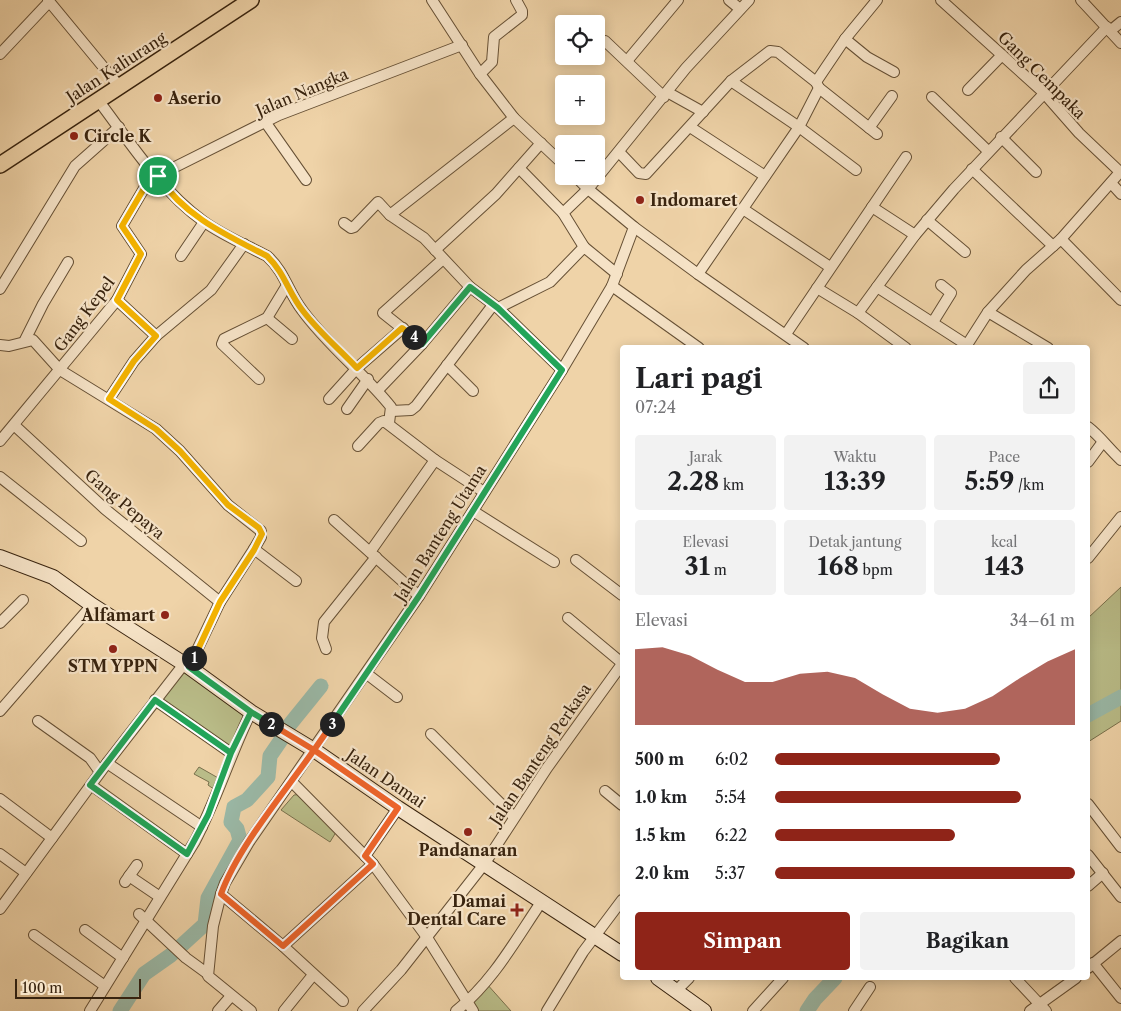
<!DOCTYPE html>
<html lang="id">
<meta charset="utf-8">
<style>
body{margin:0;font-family:"Libre Caslon Text",serif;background:#f2f2f2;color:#202124;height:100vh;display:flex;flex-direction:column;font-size:19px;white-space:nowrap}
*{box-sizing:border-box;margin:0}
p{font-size:16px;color:#757577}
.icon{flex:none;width:28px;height:28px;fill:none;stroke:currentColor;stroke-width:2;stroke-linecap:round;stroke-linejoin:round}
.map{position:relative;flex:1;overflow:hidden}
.side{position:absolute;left:620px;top:345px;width:470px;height:635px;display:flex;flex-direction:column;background:#fff;border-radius:5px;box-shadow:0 2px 12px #0003}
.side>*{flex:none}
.fabs{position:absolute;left:555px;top:15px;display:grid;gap:10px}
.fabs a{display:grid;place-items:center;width:50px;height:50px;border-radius:5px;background:#fff;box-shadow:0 2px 12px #0003;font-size:25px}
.scale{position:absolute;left:15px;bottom:12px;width:126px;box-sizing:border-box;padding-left:5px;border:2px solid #39240f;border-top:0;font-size:14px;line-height:18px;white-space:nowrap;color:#39240f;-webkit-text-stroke:4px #f5e2c6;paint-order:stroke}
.pin{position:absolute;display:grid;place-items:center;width:42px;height:42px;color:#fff;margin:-21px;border:2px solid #fff;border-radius:50%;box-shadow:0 1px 5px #0007}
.km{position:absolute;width:25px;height:25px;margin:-12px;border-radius:50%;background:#222;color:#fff;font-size:14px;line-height:25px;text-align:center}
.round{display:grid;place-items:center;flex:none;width:52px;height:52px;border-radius:5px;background:#f2f2f2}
.head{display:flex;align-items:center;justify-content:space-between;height:85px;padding:0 15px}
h1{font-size:28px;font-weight:700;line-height:38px}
.stats{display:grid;grid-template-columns:repeat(3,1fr);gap:8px;height:85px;padding:5px 15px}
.stats div{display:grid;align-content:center;border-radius:5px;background:#f2f2f2;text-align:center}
.stats b{font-size:25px;font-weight:700}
.stats small{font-size:14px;font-weight:400}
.stats p{font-size:14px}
.chart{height:140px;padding:10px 15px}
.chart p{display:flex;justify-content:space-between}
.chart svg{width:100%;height:90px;margin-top:5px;fill:#8f2418;opacity:.7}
.action{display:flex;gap:10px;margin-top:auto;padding:10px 15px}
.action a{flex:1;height:58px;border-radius:5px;background:#8f2418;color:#fff;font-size:20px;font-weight:700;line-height:58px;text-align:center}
.action a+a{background:#f2f2f2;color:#202124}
ul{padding:0 15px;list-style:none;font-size:16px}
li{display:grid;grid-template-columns:80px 60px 1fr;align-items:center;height:38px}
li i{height:12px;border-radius:6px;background:#8f2418}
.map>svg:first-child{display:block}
.green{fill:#b9bc88;stroke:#79704c}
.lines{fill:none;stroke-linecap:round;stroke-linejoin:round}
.river{stroke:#9ab8a6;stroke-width:15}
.minor-casing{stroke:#665035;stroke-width:12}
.secondary-casing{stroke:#39240f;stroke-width:16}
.primary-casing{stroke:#39240f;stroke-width:18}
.minor{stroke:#f5e2c6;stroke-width:10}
.secondary{stroke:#f5e2c6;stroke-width:14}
.primary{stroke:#efd3a8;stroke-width:15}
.split-1-casing{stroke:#fff;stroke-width:10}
.split-2-casing{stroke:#fff;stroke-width:10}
.split-3-casing{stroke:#fff;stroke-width:10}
.split-4-casing{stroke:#fff;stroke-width:10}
.split-5-casing{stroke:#fff;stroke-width:10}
.split-1{stroke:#f5b400;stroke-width:6}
.split-2{stroke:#22a559;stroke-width:6}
.split-3{stroke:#f0652b;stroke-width:6}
.split-4{stroke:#22a559;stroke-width:6}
.split-5{stroke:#f5b400;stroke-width:6}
.poi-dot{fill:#8f2418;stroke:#f5e2c6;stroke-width:2}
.labels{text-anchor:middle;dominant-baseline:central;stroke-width:4.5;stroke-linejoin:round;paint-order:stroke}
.street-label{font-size:16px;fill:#39240f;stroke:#f5e2c6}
.poi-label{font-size:16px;font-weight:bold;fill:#39240f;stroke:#f5e2c6;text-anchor:start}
</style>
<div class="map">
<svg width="1121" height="1011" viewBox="0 0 1121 1011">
<rect width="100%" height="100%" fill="#efd3a8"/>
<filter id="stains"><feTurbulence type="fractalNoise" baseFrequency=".004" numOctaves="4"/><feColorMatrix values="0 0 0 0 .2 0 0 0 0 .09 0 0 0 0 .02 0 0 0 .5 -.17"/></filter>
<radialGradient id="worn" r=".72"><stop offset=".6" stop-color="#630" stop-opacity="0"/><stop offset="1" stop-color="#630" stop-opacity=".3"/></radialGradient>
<g class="green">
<polygon points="1121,587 1121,721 1088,742 1088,618"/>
<polygon points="185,665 250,714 231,752 156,699"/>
<polygon points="199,767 220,779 215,790 208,785 209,782 194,774"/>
<polygon points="303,794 338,829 330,842 281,810 294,795"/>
<polygon points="486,983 511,1011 474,1011 470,1007"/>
</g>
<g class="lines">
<g class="river">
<polyline points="1088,715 1121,697"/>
<polyline points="287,728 321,686"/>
<polyline points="120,1011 144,974 171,955 205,924 208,898 240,840 237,829 231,822 234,807 247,800 268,777 270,756 283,737"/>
<polyline points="807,1011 815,999 835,978"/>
</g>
<g class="minor-casing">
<g id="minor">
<polyline points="48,0 119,86"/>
<polyline points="432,0 480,74 514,118 564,165"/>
<polyline points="729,0 740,9"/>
<polyline points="941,0 1043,92 1079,133 1120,172"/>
<polyline points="1081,0 1121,43"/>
<polyline points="1110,31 1121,22"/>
<polyline points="845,39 867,57 894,72"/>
<polyline points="605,41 664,97"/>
<polyline points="0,54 49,2"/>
<polyline points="627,61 678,0"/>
<polyline points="480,74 492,62 494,37 522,15 522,11 516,0"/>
<polyline points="731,81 799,127 856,170"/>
<polyline points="816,82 845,39 877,0"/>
<polyline points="819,88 877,134"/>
<polyline points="968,90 1002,55"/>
<polyline points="667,92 703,112"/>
<polyline points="932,97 988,151"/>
<path d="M98 100C130 142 160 190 203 221 222 235 246 245 267 256 285 272 288 292 302 310 328 346 364 373 391 407L389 423"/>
<polyline points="266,123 306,180"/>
<polyline points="690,127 765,176"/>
<polyline points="869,128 892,96"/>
<polyline points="1001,137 1036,172"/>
<polyline points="619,152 639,173 646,174 731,81 770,51 778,52 816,82 819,88 799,127 698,274"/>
<polyline points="519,168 563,213"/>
<polyline points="972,169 1053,246"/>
<polyline points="575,176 588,189 563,213 584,247"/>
<polyline points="1111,183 1121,194"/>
<polyline points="872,207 915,235"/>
<polyline points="743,209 830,267"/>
<polyline points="390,215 514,118"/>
<polyline points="927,220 965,252"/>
<polyline points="344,223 351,228 354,227 378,202 390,215 424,238 470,287 498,308 562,370"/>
<polyline points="634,227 698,274 804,348"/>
<polyline points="1061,239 1121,300"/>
<polyline points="435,250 496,194 541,143"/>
<polyline points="181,256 204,222"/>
<polyline points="612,286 699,348"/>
<polyline points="877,287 967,345"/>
<polyline points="817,288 858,313 906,348"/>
<polyline points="0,289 75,166 119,127"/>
<polyline points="117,300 156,336"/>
<polyline points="498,308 550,282 584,247 617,274"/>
<polyline points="988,312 1048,348"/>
<polyline points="858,313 915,235 954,189 1107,27"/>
<polyline points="267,318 292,339"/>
<polyline points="933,322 951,293 941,285"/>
<polyline points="786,334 906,157"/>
<polyline points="25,340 43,304 68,262"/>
<polyline points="422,344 383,313 443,259"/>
<polyline points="0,345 9,346 33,340 60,370 156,429 180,451 228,505 261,531 261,537 254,549 220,602 189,667"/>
<polyline points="965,348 988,312 1026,270 1061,239 1121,171"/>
<polyline points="447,365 473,391"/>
<polyline points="259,379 222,344 224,339 267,318 287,285"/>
<polyline points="378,390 422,344 470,287"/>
<polyline points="109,399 134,361 156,336 211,290 244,244"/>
<polyline points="329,399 357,368 403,328"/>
<polyline points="347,409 368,379"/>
<polyline points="392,411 411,410 416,406 493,305"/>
<polyline points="14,425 105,509 220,602"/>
<path d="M1088 427C1100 436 1109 449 1121 460"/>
<polyline points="0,441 117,300 141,254 122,226 149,180 279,115 462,45"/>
<polyline points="358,446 379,423 384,421 435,460 484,492"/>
<polyline points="1088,462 1102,443"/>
<polyline points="0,477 81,541"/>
<polyline points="473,511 554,562"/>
<polyline points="334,520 419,596"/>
<polyline points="254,549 296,581"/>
<polyline points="370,552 435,460"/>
<polyline points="1088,558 1121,517"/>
<polyline points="576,560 622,595"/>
<polyline points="568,618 622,663"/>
<polyline points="0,623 23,600"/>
<polyline points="326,649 322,638 324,622 376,557"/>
<polyline points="367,674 397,697"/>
<polyline points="155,700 231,753"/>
<polyline points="0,711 92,605"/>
<polyline points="38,721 90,758 100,772"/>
<polyline points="431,734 514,817"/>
<polyline points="107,763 202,827"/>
<polyline points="292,782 373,864 426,936 473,1011"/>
<polyline points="91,785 187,854"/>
<polyline points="605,791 622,805"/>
<polyline points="0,799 52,838"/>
<polyline points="1088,804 1121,847"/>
<polyline points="0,854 26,873"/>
<polyline points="1088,855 1121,897"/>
<polyline points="365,856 398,808"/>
<polyline points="129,876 160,897"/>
<polyline points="125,882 137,865"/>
<polyline points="1088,886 1103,873"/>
<polyline points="221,894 283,946 343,1001"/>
<polyline points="0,909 107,763 184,664"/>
<polyline points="139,914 186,958 208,974"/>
<polyline points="85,930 123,958"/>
<polyline points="34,935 105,986"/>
<polyline points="283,946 373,864"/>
<polyline points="1093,963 1121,998"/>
<polyline points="1088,968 1121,941"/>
<polyline points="1015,978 1046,1011"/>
<polyline points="677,990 689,978"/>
<path d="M90 1011 195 841C217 799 230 755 251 712"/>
<polyline points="218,1011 231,996"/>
<polyline points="251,1011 208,976 213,926 221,894 225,883 249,842 419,596 562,370 612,286 634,227 588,189 686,68 749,0"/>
<polyline points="284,1011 313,975"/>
<polyline points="363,1011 401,970 485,863 547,768 622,664"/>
<path d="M456 1011C493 982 516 939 542 901"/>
<polyline points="547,1011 583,952 622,900"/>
<polyline points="753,1011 783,978"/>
<polyline points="854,1011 870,987"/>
<polyline points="1030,1011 1076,978"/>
</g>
</g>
<g class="secondary-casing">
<g id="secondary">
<polyline points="0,557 53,577 92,605 189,667 251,712 314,750 398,808 622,954"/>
<polyline points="658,978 704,1011"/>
</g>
</g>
<g class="primary-casing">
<polyline id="primary" points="0,165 251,0"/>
</g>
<use href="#minor" class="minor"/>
<use href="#secondary" class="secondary"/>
<use href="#primary" class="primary"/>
</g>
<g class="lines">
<g class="split-1-casing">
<polyline id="split-1" points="158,176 149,180 122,226 141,254 117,300 156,336 134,361 109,399 156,429 180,451 228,505 259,528 262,534 254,550 220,602 194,658"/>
</g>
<g class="split-2-casing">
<polyline id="split-2" points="194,658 189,667 251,712 231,753 208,815 187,854 90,785 155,700 231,753 251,712 271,724"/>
</g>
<g class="split-3-casing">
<path id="split-3" d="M271 724 314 750C284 793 238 847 221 894L283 946 373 864 365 856 398 808 314 750 332 724"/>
</g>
<g class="split-4-casing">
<polyline id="split-4" points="332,724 419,596 562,370 498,308 470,287 422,344 414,337"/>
</g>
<g class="split-5-casing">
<path id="split-5" d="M158 176C184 216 226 235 267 256 285 273 288 292 303 311 319 332 339 349 357 368L402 328 414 337"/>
</g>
<use href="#split-1" class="split-1"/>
<use href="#split-2" class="split-2"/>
<use href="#split-3" class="split-3"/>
<use href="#split-4" class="split-4"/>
<use href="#split-5" class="split-5"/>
</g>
<g class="poi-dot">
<circle cx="158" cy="98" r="5"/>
<circle cx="74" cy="136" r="5"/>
<circle cx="640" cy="200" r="5"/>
<circle cx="165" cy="615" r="5"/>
<circle cx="113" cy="649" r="5"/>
<circle cx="468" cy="832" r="5"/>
<path d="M514.5 902.5h5v5h5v5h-5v5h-5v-5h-5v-5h5z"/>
</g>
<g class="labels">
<g class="street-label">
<text transform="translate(116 67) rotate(-33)">Jalan Kaliurang</text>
<text transform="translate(1042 75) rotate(45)">Gang Cempaka</text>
<text transform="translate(302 92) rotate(-23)">Jalan Nangka</text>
<text transform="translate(84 314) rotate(-53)">Gang Kepel</text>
<text transform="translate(125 504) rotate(40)">Gang Pepaya</text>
<text transform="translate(440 533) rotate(-58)">Jalan Banteng Utama</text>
<text transform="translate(540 754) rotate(-56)">Jalan Banteng Perkasa</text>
<text transform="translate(386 778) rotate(34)">Jalan Damai</text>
</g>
<g class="poi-label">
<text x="168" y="98">Aserio</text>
<text x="84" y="136">Circle K</text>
<text x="650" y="200">Indomaret</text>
<text x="155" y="615" text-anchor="end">Alfamart</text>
<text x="113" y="666" text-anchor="middle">STM YPPN</text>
<text x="468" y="850" text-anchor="middle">Pandanaran</text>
<text x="506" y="901" text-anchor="end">Damai<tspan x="506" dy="18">Dental Care</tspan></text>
</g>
</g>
<rect width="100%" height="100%" filter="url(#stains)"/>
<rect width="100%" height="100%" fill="url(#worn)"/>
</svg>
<div class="fabs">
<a><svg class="icon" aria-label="locate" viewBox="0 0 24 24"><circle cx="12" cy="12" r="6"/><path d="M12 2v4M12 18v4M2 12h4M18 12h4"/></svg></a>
<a>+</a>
<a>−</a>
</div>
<div class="scale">100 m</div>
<div class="pin" style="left:158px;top:176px;background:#1e9e55"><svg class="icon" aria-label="arrive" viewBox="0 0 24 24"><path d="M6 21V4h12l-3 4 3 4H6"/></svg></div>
<b class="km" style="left:194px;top:658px">1</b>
<b class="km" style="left:271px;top:724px">2</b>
<b class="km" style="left:332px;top:724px">3</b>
<b class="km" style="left:414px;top:337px">4</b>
<section class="side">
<div class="head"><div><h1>Lari pagi</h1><p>07:24</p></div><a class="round"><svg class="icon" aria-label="share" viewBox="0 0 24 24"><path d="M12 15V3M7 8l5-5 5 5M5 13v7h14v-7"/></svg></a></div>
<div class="stats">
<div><p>Jarak</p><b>2.28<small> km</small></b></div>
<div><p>Waktu</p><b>13:39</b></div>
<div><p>Pace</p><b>5:59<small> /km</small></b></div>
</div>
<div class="stats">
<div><p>Elevasi</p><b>31<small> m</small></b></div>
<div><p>Detak jantung</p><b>168<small> bpm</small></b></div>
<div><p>kcal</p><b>143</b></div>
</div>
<div class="chart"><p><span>Elevasi</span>34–61 m</p>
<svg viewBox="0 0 160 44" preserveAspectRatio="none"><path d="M0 44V7L10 6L20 10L30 17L40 23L50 23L60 19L70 18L80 21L90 29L100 36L110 38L120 36L130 30L140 21L150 13L160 7V44z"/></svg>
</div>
<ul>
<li><b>500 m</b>6:02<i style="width:75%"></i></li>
<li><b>1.0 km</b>5:54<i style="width:82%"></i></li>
<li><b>1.5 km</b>6:22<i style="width:60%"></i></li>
<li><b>2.0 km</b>5:37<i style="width:100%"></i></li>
</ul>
<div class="action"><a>Simpan</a><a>Bagikan</a></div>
</section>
</div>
